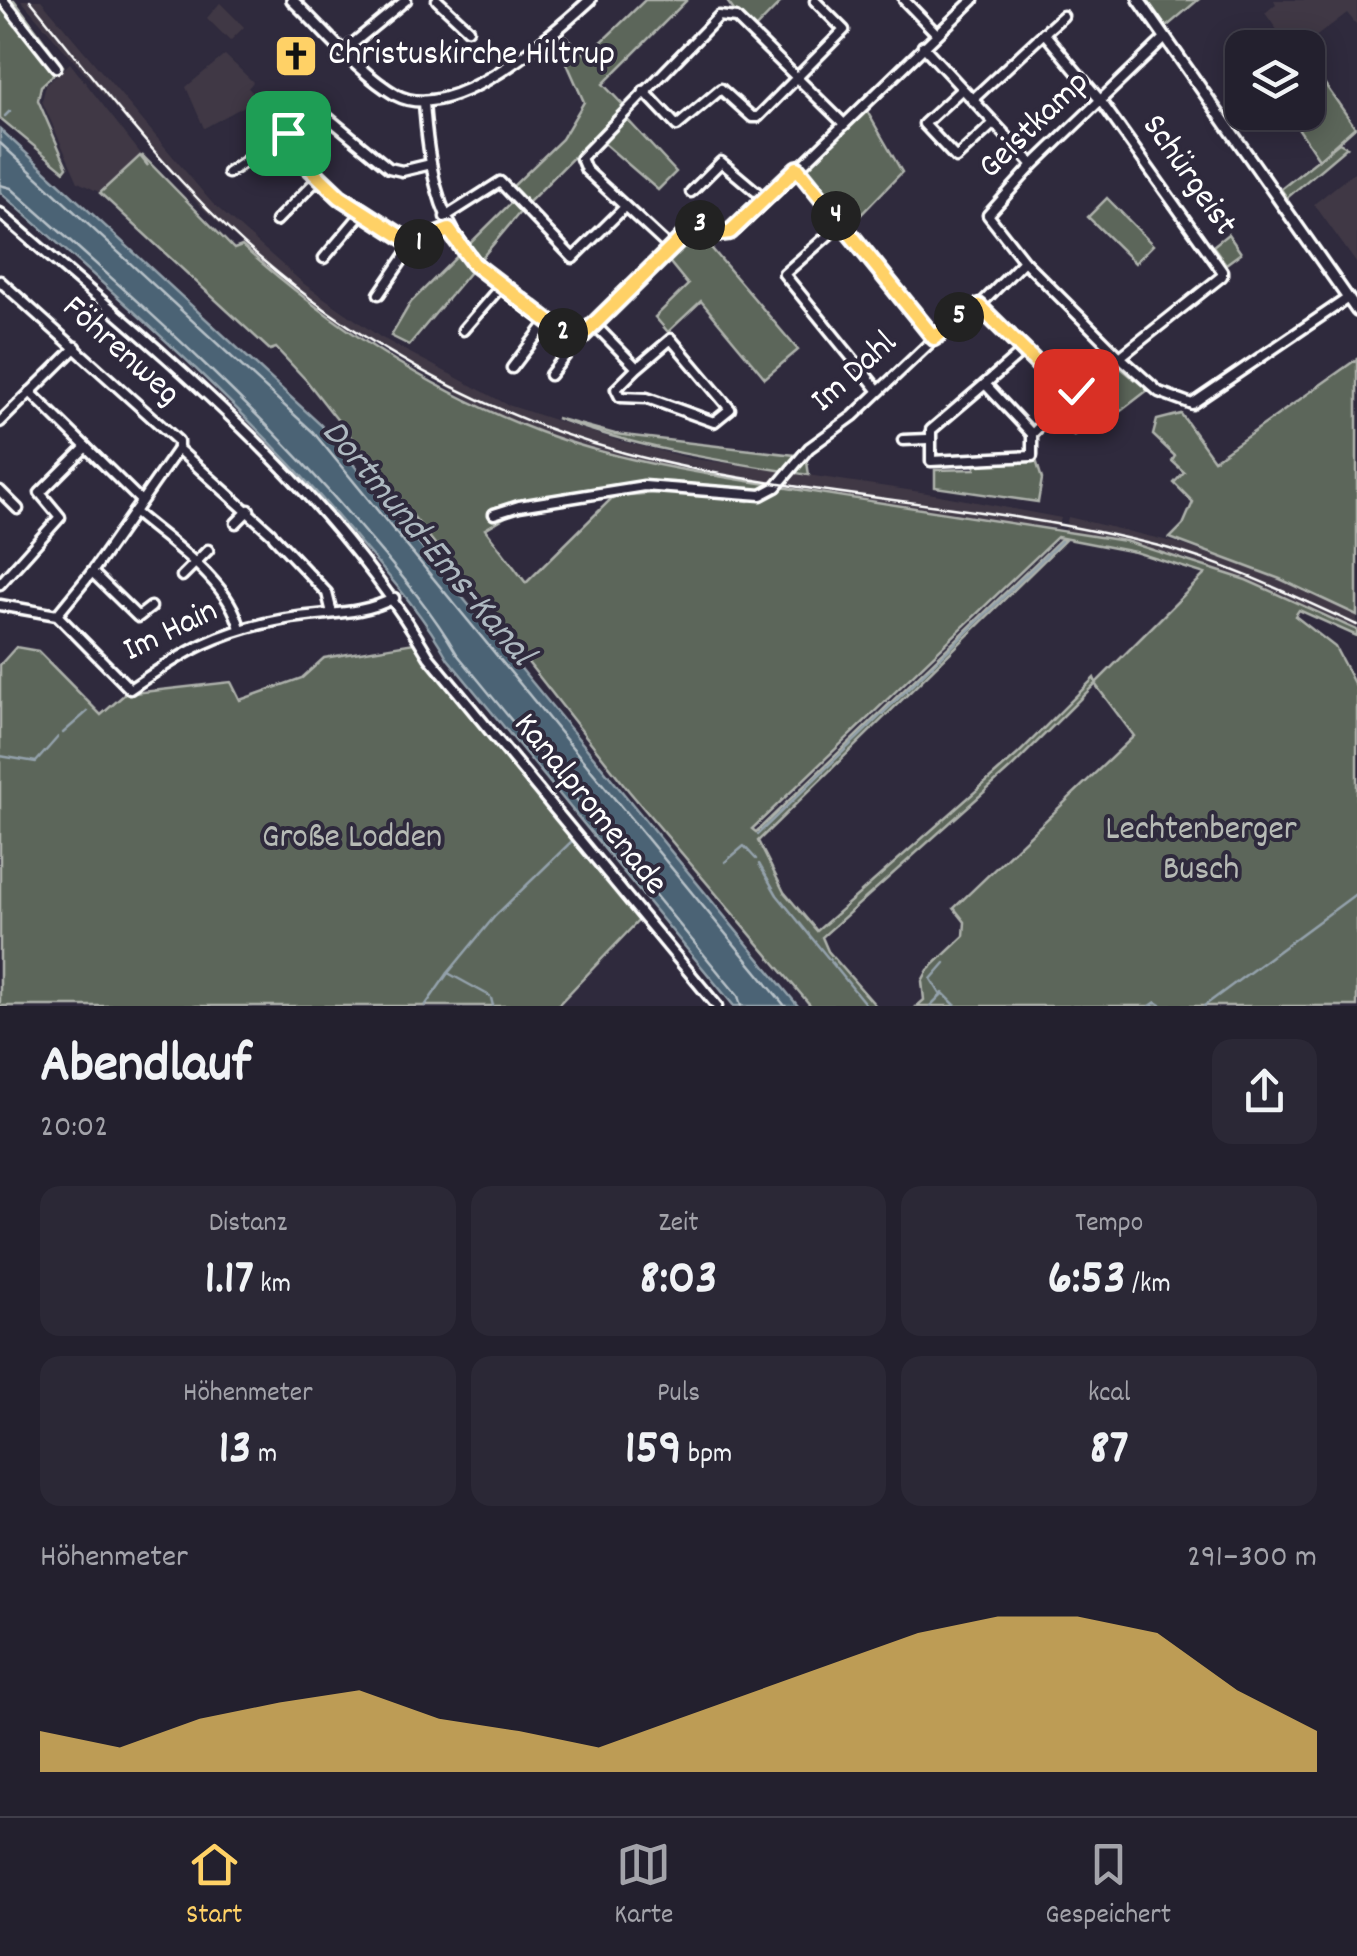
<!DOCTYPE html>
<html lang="de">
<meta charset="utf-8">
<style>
body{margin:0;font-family:Dekko,sans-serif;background:#2b2836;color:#f1f3f6;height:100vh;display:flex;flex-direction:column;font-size:38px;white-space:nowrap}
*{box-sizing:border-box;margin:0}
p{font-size:32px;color:#a3a3aa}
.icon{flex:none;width:55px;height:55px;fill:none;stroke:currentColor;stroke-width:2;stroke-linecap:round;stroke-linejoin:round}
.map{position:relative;height:1006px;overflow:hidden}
.details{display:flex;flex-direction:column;background:#23202e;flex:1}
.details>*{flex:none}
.controls{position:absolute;left:1225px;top:30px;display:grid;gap:20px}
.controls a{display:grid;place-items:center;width:100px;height:100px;border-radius:20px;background:#23202e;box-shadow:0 5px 25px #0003,0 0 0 2px #403e4a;font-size:50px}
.pin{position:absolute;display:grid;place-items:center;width:85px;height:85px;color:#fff;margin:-42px;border-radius:20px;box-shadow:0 5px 15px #0006}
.km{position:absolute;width:50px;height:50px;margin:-25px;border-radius:50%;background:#222;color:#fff;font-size:28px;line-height:50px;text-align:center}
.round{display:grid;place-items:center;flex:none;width:105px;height:105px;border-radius:20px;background:#2b2836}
.summary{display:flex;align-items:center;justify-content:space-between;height:170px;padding:0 40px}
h1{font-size:55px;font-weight:700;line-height:75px}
.figures{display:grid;grid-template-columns:repeat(3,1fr);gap:15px;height:170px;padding:10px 40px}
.figures div{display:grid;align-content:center;border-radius:20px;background:#2b2836;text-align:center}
.figures b{font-size:50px;font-weight:700}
.figures small{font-size:28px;font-weight:400}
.figures p{font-size:28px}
.chart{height:280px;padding:20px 40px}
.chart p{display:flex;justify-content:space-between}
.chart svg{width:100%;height:180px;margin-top:10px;fill:#ffd166;opacity:.7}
.tabs{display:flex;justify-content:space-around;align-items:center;height:140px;border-top:2px solid #403e4a;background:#23202e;font-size:28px;color:#a3a3aa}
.tabs a{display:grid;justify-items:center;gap:5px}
.tabs .active{color:#ffd166}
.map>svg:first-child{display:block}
.built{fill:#403945}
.green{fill:#5c665a;stroke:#aeb2ac;stroke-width:2.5;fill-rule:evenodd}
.water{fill:#4c6475;stroke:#94a2ac;stroke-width:2.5}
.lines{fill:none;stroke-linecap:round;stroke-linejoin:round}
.shore{stroke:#b7c1c8;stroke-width:2.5}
.stream{stroke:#94a2ac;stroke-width:2.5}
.minor-casing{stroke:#fff;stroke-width:15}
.tertiary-casing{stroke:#fff;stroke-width:16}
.minor{stroke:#2f2a3d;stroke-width:8}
.tertiary{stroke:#2f2a3d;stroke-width:9}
.rail{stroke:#fff;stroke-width:2.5}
.route-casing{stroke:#fff;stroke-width:20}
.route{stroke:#ffd166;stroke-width:12}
.labels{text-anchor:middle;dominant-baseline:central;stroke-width:8;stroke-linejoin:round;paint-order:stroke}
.poi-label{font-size:35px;fill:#fff;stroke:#2f2a3d;text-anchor:start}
.street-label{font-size:35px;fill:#fff;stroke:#2f2a3d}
.park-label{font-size:35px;fill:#b6bab5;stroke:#2f2a3d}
.water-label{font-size:38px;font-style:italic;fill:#aeb9c1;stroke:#2f2a3d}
</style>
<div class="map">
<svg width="1357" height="1006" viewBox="0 0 1357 1006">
<rect width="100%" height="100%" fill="#2f2a3d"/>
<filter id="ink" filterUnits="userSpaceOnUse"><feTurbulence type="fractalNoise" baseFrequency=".01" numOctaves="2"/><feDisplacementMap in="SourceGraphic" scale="20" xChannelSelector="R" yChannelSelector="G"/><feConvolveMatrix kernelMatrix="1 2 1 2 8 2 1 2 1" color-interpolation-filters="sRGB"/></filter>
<g filter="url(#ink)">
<g class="built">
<polygon points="21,0 41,0 212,203 304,284 380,337 508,405 616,440 693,459 780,470 772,485 657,466 542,433 490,412 338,322 280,279 199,205"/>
<polygon points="1274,0 1357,0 1357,25 1347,13 1302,47 1288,45 1265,13 1276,4"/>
<polygon points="220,3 244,27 230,41 207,18"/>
<polygon points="225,55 253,82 248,88 259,98 204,128 186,87"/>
<polygon points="70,63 141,154 99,192 78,182 42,101 46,85"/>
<polygon points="1357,170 1357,264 1314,204"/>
<polygon points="794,473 934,494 1061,518 1058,528 919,512 781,487"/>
<polygon points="1068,517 1177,543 1280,579 1357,615 1357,630 1188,559 1065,530"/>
</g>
<g class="green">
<polygon points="0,0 14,0 63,66 41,86 38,100 67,167 64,171 0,118"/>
<polygon points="645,0 687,0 603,84 624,106 526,205 409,345 391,336 411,302 517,197 510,189 562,139 584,102 557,41 566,36 587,56"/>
<polygon points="726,0 783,0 751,33"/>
<polygon points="1145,0 1198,0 1165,28"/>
<polygon points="1308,60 1355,127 1319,159 1288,113 1308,112"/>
<polygon points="864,106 902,172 849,227 804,168"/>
<polygon points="624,116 676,172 658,190 600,140"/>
<polygon points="1339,143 1347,147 1287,198 1281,189"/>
<path d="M142 155 234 249 242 246C329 323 430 391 540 432 615 460 693 472 772 485L760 493 688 486 603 493 602 498 519 509 485 529 526 583 614 496 686 491 748 501 781 487 1125 541 1246 580 1357 630V636L1299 610 1295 616 1335 647 1357 689V1006H917L924 1000 922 981 928 970 964 936 965 922 954 908 1134 736 1095 684 1011 768 822 937 828 951 876 1006H811L629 791 306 380 276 348 270 350 100 193 140 156 148 166ZM1057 537 1135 552 1205 574 1096 683 1094 678 1018 754 817 931 784 892 758 841 1064 541 1060 540 756 832 752 829Z"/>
<polygon points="1107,198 1153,245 1135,263 1088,217"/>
<polygon points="696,230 798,350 765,378 701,301 668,332 655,317 688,285 667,259"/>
<polygon points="1228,234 1241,253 1226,264 1213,246"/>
<polygon points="1357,359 1357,615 1280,579 1170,538 1183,525 1193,502 1174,483 1184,472 1172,461 1175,456 1153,435 1157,420 1181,414 1214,460"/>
<polygon points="1117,365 1148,390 1100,427 1095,421 1074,436 1057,414"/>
<path d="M556 418 615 434 795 455 807 462 809 475C722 461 639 449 556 418Z"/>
<polygon points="1036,460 1042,479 1038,502 935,487 935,470 975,469 975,462"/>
<polygon points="414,643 641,918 557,1006 0,1006 0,665 16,647 38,651 101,715 125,694 231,682 240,700 302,678 324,658"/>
</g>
<path class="water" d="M0 129 321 425 798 1006H734L448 659C422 612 386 573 351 532 245 406 123 301 0 192Z"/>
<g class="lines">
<g class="shore">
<polyline points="0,143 313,432 785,1006"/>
<path d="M0 185 11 188C133 297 254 402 360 527 395 568 430 607 457 654L738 996 741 1006"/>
</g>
<g class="stream">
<polyline points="5,116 10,111"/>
<polyline points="374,472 382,477"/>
<polyline points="63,733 88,711"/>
<polyline points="0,756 36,762 58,737"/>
<polyline points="758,834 1061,541"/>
<polyline points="725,862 744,846 756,859"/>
<polyline points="759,864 777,895 867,1006"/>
<polyline points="448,973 495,916 573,840"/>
<polyline points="941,995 931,979 945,963"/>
<polyline points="491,998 493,1006"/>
<polyline points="425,1006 448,973 490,996"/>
<polyline points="930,1006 943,993 956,1006"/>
<polyline points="1150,1006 1156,1002 1163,1006"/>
<polyline points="1204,1006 1357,893"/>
</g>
<g class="minor-casing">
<g id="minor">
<polyline points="3,0 56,67"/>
<polyline points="437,0 468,29"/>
<polyline points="904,0 937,34"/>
<polyline points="1044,33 1063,16"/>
<polyline points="923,46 1033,165"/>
<polyline points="345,50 406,0"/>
<polyline points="962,89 924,124 956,158 994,123"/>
<polyline points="644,91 677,126 721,89 752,117 758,117 844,30 815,1"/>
<polyline points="972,100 1044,33 1100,100 1222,271 1222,276 1120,357 1024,261 988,215 1033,165 1165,38"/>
<path d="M424 102C433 239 467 268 576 342"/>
<polyline points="279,139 341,197 407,241 418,244 449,230"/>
<polyline points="797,168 935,338"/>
<polyline points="228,173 320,111 389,168 402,171 431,164"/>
<polyline points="691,192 721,162 765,199"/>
<path d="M0 213C154 348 324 479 429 657L717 1006"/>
<polyline points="445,217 500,182 573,258 625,207"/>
<polyline points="276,221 318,179"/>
<polyline points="842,223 784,274 878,390"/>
<polyline points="671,249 586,170 581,158 719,16 736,18 842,122"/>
<polyline points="324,258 362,213"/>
<polyline points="0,281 178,441 178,449 271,533"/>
<polyline points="379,294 413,244"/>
<polyline points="979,306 1024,261"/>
<polyline points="594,324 637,368 616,389 620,397 647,398 714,422 730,409 671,339 637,368"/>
<polyline points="463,330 501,286"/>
<polyline points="1024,350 985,384 1032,434 1071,394"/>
<polyline points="512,368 547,322"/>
<polyline points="550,375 576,342 697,223 714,234 736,229 973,0"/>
<polyline points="985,384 931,430 931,461 1032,456 1032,434"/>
<polyline points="30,392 141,501"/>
<polyline points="0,422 76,347"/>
<polyline points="903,440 928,439"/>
<polyline points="0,491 18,509"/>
<path d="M134 512C169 542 230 581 240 629"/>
<polyline points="494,514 519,506 644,486 761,495 776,487 809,448 853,416 935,338 979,306 1068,393 1120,357 1159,392 1192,404 1348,298"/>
<polyline points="236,523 249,510"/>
<polyline points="274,537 327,593 332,613"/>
<polyline points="92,572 138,617 151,607"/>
<polyline points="182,576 208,550"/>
<polyline points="0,584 60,517 40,493 86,447"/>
<path d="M0 605 57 615 130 689C185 651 218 631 286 619 321 612 362 616 394 598"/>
<polyline points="57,615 92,572 178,449"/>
</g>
</g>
<g class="tertiary-casing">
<g id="tertiary">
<path d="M292 0C324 30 358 73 396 95 452 125 551 36 590 0"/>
<polyline points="1139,0 1357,311"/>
</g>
</g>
<use href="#minor" class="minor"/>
<use href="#tertiary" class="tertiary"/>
<path class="rail" d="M30 0C80 61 128 124 182 182 300 311 455 407 625 453 800 499 984 501 1159 546 1228 564 1292 595 1357 625"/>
</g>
</g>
<g class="lines" filter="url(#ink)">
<g class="route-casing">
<polyline id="route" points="288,133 279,139 340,197 413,244 449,230 474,264 576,342 697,223 714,234 730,232 797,168 934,338 979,306 1066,392 1076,391"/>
</g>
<use href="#route" class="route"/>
</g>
<defs>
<g id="church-square" transform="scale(2.25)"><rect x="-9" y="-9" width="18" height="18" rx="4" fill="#ffd166" stroke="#2f2a3d"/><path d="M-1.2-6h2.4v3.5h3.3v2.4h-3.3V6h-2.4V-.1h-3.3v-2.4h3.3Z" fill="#111"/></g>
</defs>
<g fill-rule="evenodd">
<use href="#church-square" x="296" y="56"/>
</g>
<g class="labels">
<g class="poi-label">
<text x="328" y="56">Christuskirche Hiltrup</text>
</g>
<g class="street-label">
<text transform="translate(1035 126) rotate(-44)">Geistkamp</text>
<text transform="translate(1188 176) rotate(55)">Schürgeist</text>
<text transform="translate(120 352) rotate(42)">Föhrenweg</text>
<text transform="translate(855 373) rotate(-42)">Im Dahl</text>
<text transform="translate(171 632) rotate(-26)">Im Hain</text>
<text transform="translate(589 805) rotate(51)">Kanalpromenade</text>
</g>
<g class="park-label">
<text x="1201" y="831">Lechtenberger<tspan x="1201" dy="40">Busch</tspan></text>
<text x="352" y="839">Große Lodden</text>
</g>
<g class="water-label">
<text transform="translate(426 544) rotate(50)">Dortmund-Ems-Kanal</text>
</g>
</g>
</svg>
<div class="controls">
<a><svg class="icon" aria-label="layers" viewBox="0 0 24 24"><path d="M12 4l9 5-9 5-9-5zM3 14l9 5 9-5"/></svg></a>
</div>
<div class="pin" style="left:288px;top:133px;background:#1e9e55"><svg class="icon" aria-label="arrive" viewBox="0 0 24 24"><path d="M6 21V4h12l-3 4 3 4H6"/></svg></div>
<div class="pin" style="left:1076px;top:391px;background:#d93025"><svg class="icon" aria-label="check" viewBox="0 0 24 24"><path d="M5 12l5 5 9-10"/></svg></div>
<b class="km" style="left:419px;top:244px">1</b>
<b class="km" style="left:563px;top:333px">2</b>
<b class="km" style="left:700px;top:225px">3</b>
<b class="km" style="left:836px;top:216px">4</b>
<b class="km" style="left:959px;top:317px">5</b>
</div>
<section class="details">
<div class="summary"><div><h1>Abendlauf</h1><p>20:02</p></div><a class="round"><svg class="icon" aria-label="share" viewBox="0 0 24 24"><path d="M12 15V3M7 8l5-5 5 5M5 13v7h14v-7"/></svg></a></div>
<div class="figures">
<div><p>Distanz</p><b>1.17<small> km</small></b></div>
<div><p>Zeit</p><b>8:03</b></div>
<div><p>Tempo</p><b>6:53<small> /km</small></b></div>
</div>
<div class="figures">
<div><p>Höhenmeter</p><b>13<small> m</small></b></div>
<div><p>Puls</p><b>159<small> bpm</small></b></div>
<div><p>kcal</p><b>87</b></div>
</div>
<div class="chart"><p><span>Höhenmeter</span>291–300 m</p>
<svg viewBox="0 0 160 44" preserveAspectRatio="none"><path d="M0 44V34L10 38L20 31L30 27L40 24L50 31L60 34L70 38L80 31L90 24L100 17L110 10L120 6L130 6L140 10L150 24L160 34V44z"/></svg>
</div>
</section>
<nav class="tabs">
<a class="active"><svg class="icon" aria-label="home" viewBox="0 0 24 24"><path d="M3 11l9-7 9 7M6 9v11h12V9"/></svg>Start</a>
<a><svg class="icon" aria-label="map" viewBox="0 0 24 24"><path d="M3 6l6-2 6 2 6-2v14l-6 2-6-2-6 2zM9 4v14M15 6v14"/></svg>Karte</a>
<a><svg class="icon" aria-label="saved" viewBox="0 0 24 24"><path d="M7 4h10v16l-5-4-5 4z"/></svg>Gespeichert</a>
</nav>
